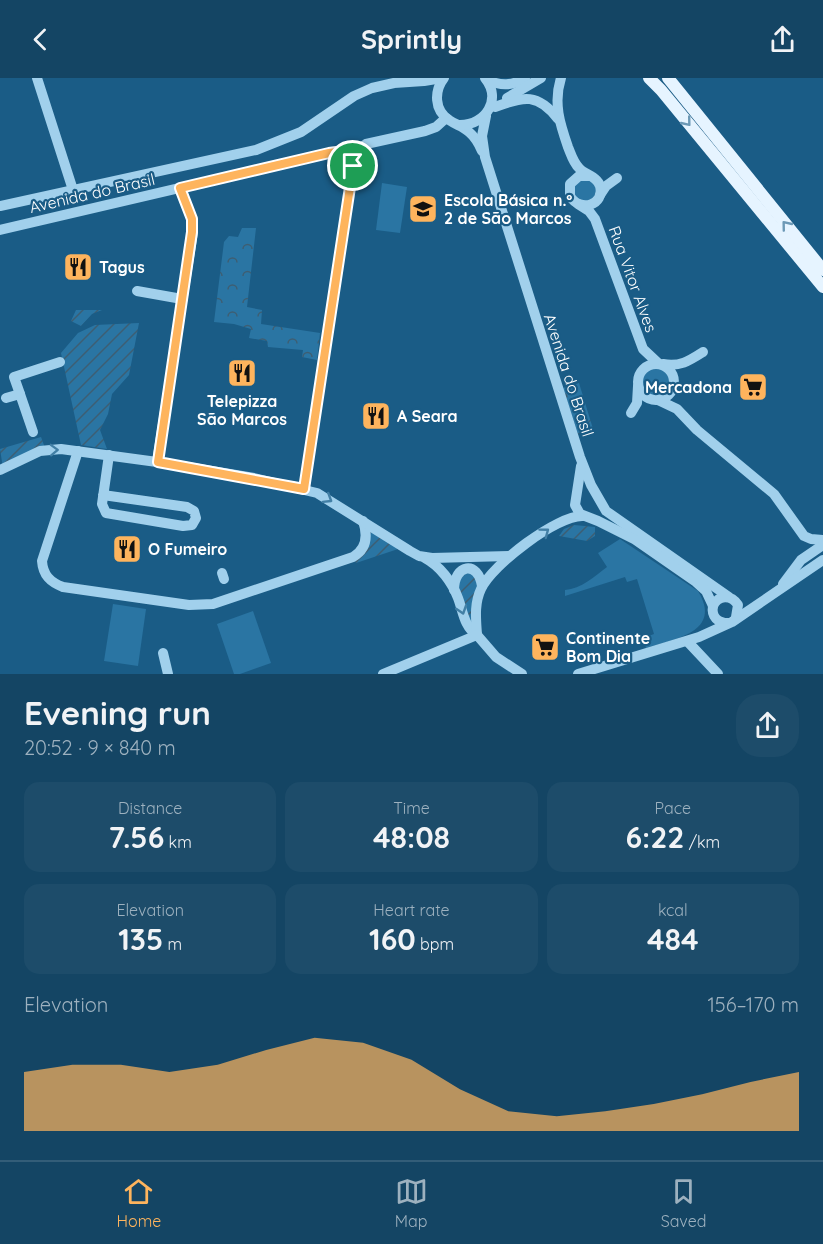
<!DOCTYPE html>
<meta charset="utf-8">
<style>
body{margin:0;font-family:Quicksand,sans-serif;background:#1d4c6a;color:#f1f3f6;height:100vh;display:flex;flex-direction:column;font-size:22px;white-space:nowrap}
*{box-sizing:border-box;margin:0}
p{font-size:20px;color:#9db1bf}
.icon{flex:none;width:33px;height:33px;fill:none;stroke:currentColor;stroke-width:2;stroke-linecap:round;stroke-linejoin:round}
.map{position:relative;height:596px;overflow:hidden}
.sheet{display:flex;flex-direction:column;background:#144564;flex:1}
.sheet>*{flex:none}
.pin{position:absolute;display:grid;place-items:center;width:51px;height:51px;color:#fff;margin:-26px;border:3px solid #fff;border-radius:50%;box-shadow:0 2px 6px #0007}
.round{display:grid;place-items:center;flex:none;width:63px;height:63px;border-radius:24px;background:#1d4c6a}
.head{display:flex;align-items:center;justify-content:space-between;height:102px;padding:0 24px}
h1{font-size:33px;font-weight:700;line-height:45px}
.figures{display:grid;grid-template-columns:repeat(3,1fr);gap:9px;height:102px;padding:6px 24px}
.figures div{display:grid;align-content:center;border-radius:15px;background:#1d4c6a;text-align:center}
.figures b{font-size:30px;font-weight:700}
.figures small{font-size:16px;font-weight:400}
.figures p{font-size:16px}
.chart{height:168px;padding:12px 24px}
.chart p{display:flex;justify-content:space-between}
.chart svg{width:100%;height:108px;margin-top:6px;fill:#feb45d;opacity:.7}
header{display:flex;justify-content:space-between;align-items:center;height:78px;padding:0 24px;background:#144564;font-size:27px;font-weight:700}
.dock{display:flex;justify-content:space-around;align-items:center;height:84px;border-top:2px solid #335d78;background:#144564;font-size:16px;color:#9db1bf}
.dock a{display:grid;justify-items:center;gap:3px}
.dock .on{color:#feb45d}
.map>svg:first-child{display:block}
.grass{fill:#2a75a3}
.forest{fill:url(#forest-crowns)}
.garden{fill:url(#garden-furrows)}
.lines{fill:none;stroke-linecap:round;stroke-linejoin:round}
.minor{stroke:#a1d0ec;stroke-width:10}
.major{stroke:#e6f4ff;stroke-width:12}
.oneway{stroke:#6c99b6}
.oneway2{stroke:#427fa5}
.route-casing{stroke:#fff;stroke-width:12}
.route{stroke:#feb45d;stroke-width:8}
.labels{text-anchor:middle;dominant-baseline:central;stroke-width:4.5;stroke-linejoin:round;paint-order:stroke}
.street-label{font-size:16px;fill:#fff;stroke:#1a5c86}
.poi-label{font-size:16px;font-weight:bold;fill:#fff;stroke:#1a5c86;text-anchor:start}
</style>
<header><svg class="icon" aria-label="back" viewBox="0 0 24 24"><path d="M15 5l-7 7 7 7"/></svg>Sprintly<svg class="icon" aria-label="share" viewBox="0 0 24 24"><path d="M12 15V3M7 8l5-5 5 5M5 13v7h14v-7"/></svg></header>
<div class="map">
<svg width="823" height="596" viewBox="0 0 823 596">
<defs>
<pattern id="forest-crowns" width="20" height="18" patternUnits="userSpaceOnUse" patternTransform="scale(1.5)"><rect width="20" height="18" fill="#2a75a3"/><path d="M2 6a3 3 0 1 1 6 0M12 15a3 3 0 1 1 6 0" fill="none" stroke="#3d5e73"/></pattern>
<pattern id="garden-furrows" width="10" height="10" patternUnits="userSpaceOnUse" patternTransform="scale(1.5)"><rect width="10" height="10" fill="#2a75a3"/><path d="M-1 1l2-2M0 10L10 0M9 11l2-2" fill="none" stroke="#3d5e73"/></pattern>
</defs>
<rect width="100%" height="100%" fill="#1a5c86"/>
<g class="grass">
<circle cx="585" cy="112" r="11"/>
<polygon points="382,105 407,109 400,155 376,152"/>
<circle cx="656" cy="304" r="14"/>
<path d="M620 461 698 513C723 554 675 561 646 570L643 560 654 556 637 501 627 504 625 499 565 518V512C581 511 595 498 607 489L598 475Z"/>
<polygon points="113,526 146,531 138,588 104,583"/>
<polygon points="253,533 271,585 240,596 234,596 217,546"/>
</g>
<g class="forest">
<polygon points="242,150 256,150 247,229 262,232 261,246 320,255 317,282 302,279 303,272 268,269 267,263 249,260 251,251 234,246 214,244 224,164 229,158 238,159"/>
<polygon points="579,305 593,351 578,356 563,310"/>
</g>
<g class="garden">
<polygon points="76,232 102,232 92,236 81,248 71,243"/>
<polygon points="139,245 129,297 112,316 108,336 100,352 107,371 81,367 61,275 78,255 95,247"/>
<polygon points="41,359 45,370 3,390 0,371"/>
<polygon points="574,447 595,449 595,458 587,463 559,458 564,451"/>
<polygon points="366,452 404,469 356,485 353,479"/>
<polygon points="468,492 478,501 474,552 460,519 458,497"/>
</g>
<g class="lines">
<g class="minor">
<polyline points="37,0 73,112"/>
<path d="M444 0C434 13 434 32 449 42 456 47 463 48 469 54 475 59 479 66 482 73"/>
<path d="M561 0C553 25 560 46 568 69 571 76 573 84 579 90 585 97 597 98 600 108 605 127 580 135 570 118V106L579 98H591"/>
<path d="M487 2C501 8 512 8 525 0"/>
<polyline points="507,20 541,0"/>
<path d="M495 29C524 18 538 15 558 41"/>
<polyline points="486,38 482,58 485,79 580,379 591,407 606,433 729,519"/>
<path d="M460 47C486 47 502 21 485 0"/>
<polyline points="600,117 606,108 617,100"/>
<polyline points="578,126 589,133 595,141 643,271 659,286"/>
<polyline points="0,128 256,72 301,54 354,18 372,10 394,5 424,3 442,0"/>
<polyline points="0,152 329,75 359,71 366,66 425,53 436,49 446,40"/>
<polyline points="137,213 182,221"/>
<circle cx="656" cy="304" r="18"/>
<path d="M663 286C680 289 689 283 703 274"/>
<polyline points="20,316 33,354"/>
<polyline points="6,320 20,316 14,299 60,284"/>
<polyline points="658,322 677,331 697,352 774,416 804,458 811,461 823,462"/>
<polyline points="631,335 637,325 638,308"/>
<path d="M78 373 42 483C43 497 50 504 63 509L189 527 213 526 353 479C367 471 368 458 363 443"/>
<polyline points="157,384 193,154 192,141 180,110"/>
<polyline points="581,388 575,427 580,436 598,443 634,461 696,504 706,513 713,528"/>
<polyline points="0,392 40,373 61,371 157,384 254,400 317,415 410,473 419,478 432,480 509,478"/>
<polyline points="304,411 353,88 359,71"/>
<polyline points="103,417 187,429 194,433 196,440 192,447 183,448 106,435 102,426 109,377"/>
<path d="M425 480C440 488 452 504 458 520 463 533 464 549 477 557"/>
<polyline points="222,495 224,501"/>
<polyline points="783,506 801,482 823,467"/>
<path d="M454 512C454 486 478 482 482 508"/>
<path d="M728 545C718 545 711 539 713 528 718 517 731 516 738 527L736 539"/>
<path d="M477 557C476 541 474 526 481 511 492 487 557 437 583 438"/>
<polyline points="688,564 718,596"/>
<polyline points="163,575 168,596"/>
<polyline points="383,596 477,557 496,579 522,596"/>
<polyline points="578,596 699,559 732,544 823,482"/>
</g>
<g class="major">
<polyline points="649,0 661,12 823,209"/>
<polyline points="668,0 823,192"/>
</g>
</g>
<defs><path id="oneway-chevron" d="M-2-3.5L2.5 0L-2 3.5" fill="none" stroke-width="1.6" stroke-linecap="round" stroke-linejoin="round" transform="scale(1.5)"/></defs>
<g class="oneway">
<use href="#oneway-chevron" transform="translate(687 44) rotate(51)"/>
<use href="#oneway-chevron" transform="translate(786 147) rotate(-129)"/>
</g>
<g class="oneway2">
<use href="#oneway-chevron" transform="translate(54 372) rotate(-2)"/>
<use href="#oneway-chevron" transform="translate(328 421) rotate(32)"/>
<use href="#oneway-chevron" transform="translate(545 454) rotate(-37)"/>
<use href="#oneway-chevron" transform="translate(462 532) rotate(72)"/>
</g>
<g class="lines">
<g class="route-casing">
<polygon id="route" points="359,71 354,83 304,411 158,384 192,154 192,141 180,110 329,75"/>
</g>
<use href="#route" class="route"/>
</g>
<defs>
<g id="school-square" transform="scale(1.5)"><rect x="-9" y="-9" width="18" height="18" rx="4" fill="#feb45d" stroke="#1a5c86"/><path d="M0-5L7-2L0 1L-7-2ZM-4 1L0 2.5L4 1V4Q0 6-4 4Z" fill="#111"/></g>
<g id="restaurant-square" transform="scale(1.5)"><rect x="-9" y="-9" width="18" height="18" rx="4" fill="#feb45d" stroke="#1a5c86"/><path d="M-5-6h1v4h1v-4h1v4h1v-4h1v5L-1.5 .5V6h-2V.5L-5-1ZM5-6V6H3V1.5H1.5Q1.5-4 5-6Z" fill="#111"/></g>
<g id="supermarket-square" transform="scale(1.5)"><rect x="-9" y="-9" width="18" height="18" rx="4" fill="#feb45d" stroke="#1a5c86"/><path d="M-6-5.5h2.5l.6 2H6L4.5 2H-2.5L-4.4-4H-6ZM-1.5 3.2a1.3 1.3 0 1 0 .1 0ZM3 3.2a1.3 1.3 0 1 0 .1 0Z" fill="#111"/></g>
</defs>
<g fill-rule="evenodd">
<use href="#school-square" x="423" y="131"/>
<use href="#restaurant-square" x="78" y="189"/>
<use href="#restaurant-square" x="242" y="295"/>
<use href="#supermarket-square" x="753" y="309"/>
<use href="#restaurant-square" x="376" y="338"/>
<use href="#restaurant-square" x="127" y="471"/>
<use href="#supermarket-square" x="545" y="569"/>
</g>
<g class="labels">
<g class="street-label">
<text transform="translate(92 115) rotate(-13)">Avenida do Brasil</text>
<text transform="translate(633 201) rotate(70)">Rua Vitor Alves</text>
<text transform="translate(569 297) rotate(72)">Avenida do Brasil</text>
</g>
<g class="poi-label">
<text x="444" y="122">Escola Básica n.º<tspan x="444" dy="18">2 de São Marcos</tspan></text>
<text x="99" y="189">Tagus</text>
<text x="732" y="309" text-anchor="end">Mercadona</text>
<text x="242" y="323" text-anchor="middle">Telepizza<tspan x="242" dy="18">São Marcos</tspan></text>
<text x="397" y="338">A Seara</text>
<text x="148" y="471">O Fumeiro</text>
<text x="566" y="560">Continente<tspan x="566" dy="18">Bom Dia</tspan></text>
</g>
</g>
</svg>
<div class="pin" style="left:353px;top:88px;background:#1e9e55"><svg class="icon" aria-label="arrive" viewBox="0 0 24 24"><path d="M6 21V4h12l-3 4 3 4H6"/></svg></div>
</div>
<section class="sheet">
<div class="head"><div><h1>Evening run</h1><p>20:52 · 9 × 840 m</p></div><a class="round"><svg class="icon" aria-label="share" viewBox="0 0 24 24"><path d="M12 15V3M7 8l5-5 5 5M5 13v7h14v-7"/></svg></a></div>
<div class="figures">
<div><p>Distance</p><b>7.56<small> km</small></b></div>
<div><p>Time</p><b>48:08</b></div>
<div><p>Pace</p><b>6:22<small> /km</small></b></div>
</div>
<div class="figures">
<div><p>Elevation</p><b>135<small> m</small></b></div>
<div><p>Heart rate</p><b>160<small> bpm</small></b></div>
<div><p>kcal</p><b>484</b></div>
</div>
<div class="chart"><p><span>Elevation</span>156–170 m</p>
<svg viewBox="0 0 160 44" preserveAspectRatio="none"><path d="M0 44V20L10 17L20 17L30 20L40 17L50 11L60 6L70 8L80 15L90 27L100 36L110 38L120 36L130 33L140 29L150 24L160 20V44z"/></svg>
</div>
</section>
<nav class="dock">
<a class="on"><svg class="icon" aria-label="home" viewBox="0 0 24 24"><path d="M3 11l9-7 9 7M6 9v11h12V9"/></svg>Home</a>
<a><svg class="icon" aria-label="map" viewBox="0 0 24 24"><path d="M3 6l6-2 6 2 6-2v14l-6 2-6-2-6 2zM9 4v14M15 6v14"/></svg>Map</a>
<a><svg class="icon" aria-label="saved" viewBox="0 0 24 24"><path d="M7 4h10v16l-5-4-5 4z"/></svg>Saved</a>
</nav>
